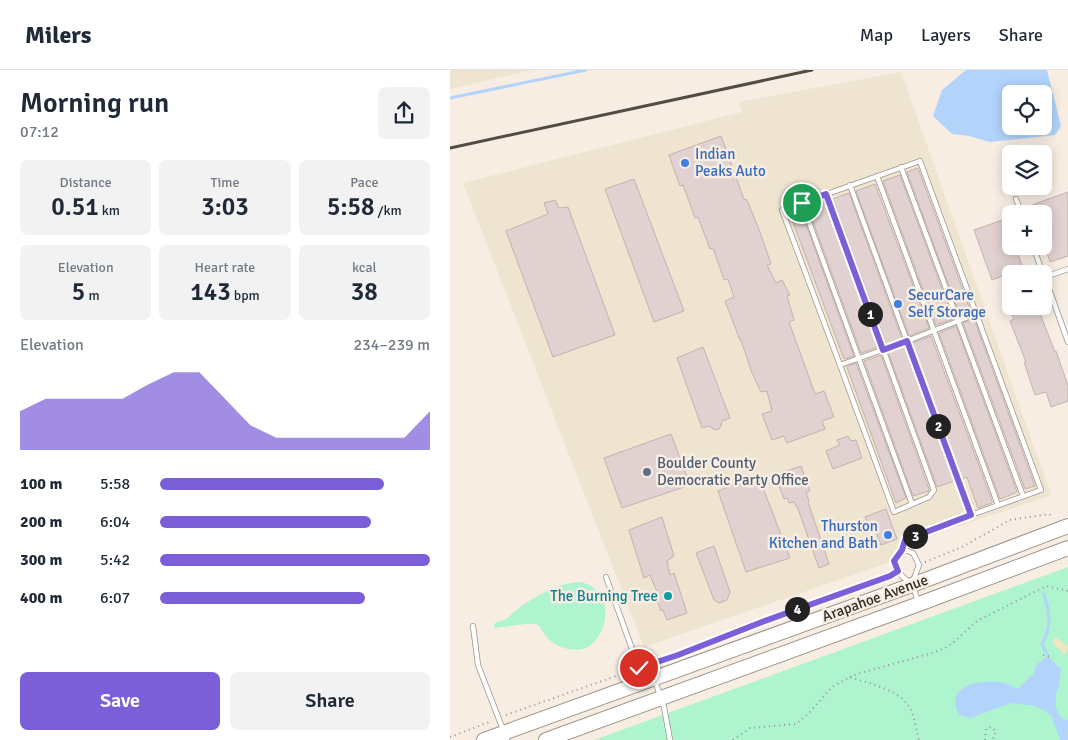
<!DOCTYPE html>
<meta charset="utf-8">
<style>
body{margin:0;font-family:Signika,sans-serif;background:#f2f2f3;color:#1f2937;height:100vh;display:flex;flex-direction:column;font-size:19px;white-space:nowrap}
*{box-sizing:border-box;margin:0}
p{font-size:16px;color:#747a83}
.icon{flex:none;width:28px;height:28px;fill:none;stroke:currentColor;stroke-width:2;stroke-linecap:round;stroke-linejoin:round}
.map{position:relative;flex:1;overflow:hidden}
.side{display:flex;flex-direction:column;background:#fff;width:450px}
.side>*{flex:none}
.tools{position:absolute;left:552px;top:15px;display:grid;gap:10px}
.tools a{display:grid;place-items:center;width:50px;height:50px;border-radius:8px;background:#fff;box-shadow:0 2px 12px #0003;font-size:25px}
.pin{position:absolute;display:grid;place-items:center;width:42px;height:42px;color:#fff;margin:-21px;border:2px solid #fff;border-radius:50%;box-shadow:0 1px 5px #0007}
.km{position:absolute;width:25px;height:25px;margin:-12px;border-radius:50%;background:#222;color:#fff;font-size:14px;line-height:25px;text-align:center}
.round{display:grid;place-items:center;flex:none;width:52px;height:52px;border-radius:8px;background:#f2f2f3}
.head{display:flex;align-items:center;justify-content:space-between;height:85px;padding:0 20px}
h1{font-size:28px;font-weight:600;line-height:38px}
.metrics{display:grid;grid-template-columns:repeat(3,1fr);gap:8px;height:85px;padding:5px 20px}
.metrics div{display:grid;align-content:center;border-radius:8px;background:#f2f2f3;text-align:center}
.metrics b{font-size:25px;font-weight:600}
.metrics small{font-size:14px;font-weight:400}
.metrics p{font-size:14px}
.chart{height:140px;padding:10px 20px}
.chart p{display:flex;justify-content:space-between}
.chart svg{width:100%;height:90px;margin-top:5px;fill:#7a5fd9;opacity:.7}
.cta{display:flex;gap:10px;margin-top:auto;padding:10px 20px}
.cta a{flex:1;height:58px;border-radius:8px;background:#7a5fd9;color:#fff;font-size:20px;font-weight:600;line-height:58px;text-align:center}
.cta a+a{background:#f2f2f3;color:#1f2937}
ul{padding:0 20px;list-style:none;font-size:16px}
li{display:grid;grid-template-columns:80px 60px 1fr;align-items:center;height:38px}
li i{height:12px;border-radius:6px;background:#7a5fd9}
header{display:flex;align-items:center;gap:30px;box-sizing:border-box;height:70px;padding:0 25px;background:#fff;border-bottom:1px solid #e0e1e3}
header strong{font-size:24px}
nav{display:flex;gap:28px;margin-inline-start:auto;font-size:18px}
main{display:flex;flex:1;min-height:0}
.map>svg:first-child{display:block}
.commercial{fill:#eee4cf}
.green{fill:#aef4cf}
.sand{fill:#efe5c0}
.water{fill:#b2d4fb;fill-rule:evenodd}
.lines{fill:none;stroke-linecap:round;stroke-linejoin:round}
.stream{stroke:#b2d4fb;stroke-width:3}
.building{fill:#e1d1d0;stroke:#c2b2b1}
.service-casing{stroke:#9e958b;stroke-width:6}
.primary-casing{stroke:#9e958b;stroke-width:16}
.path{stroke:#9a938b;stroke-width:2;stroke-dasharray:1 4;stroke-linecap:butt}
.service{stroke:#fff;stroke-width:4.5}
.primary{stroke:#fff;stroke-width:14}
.rail{stroke:#524c47;stroke-width:3}
.route-casing{stroke:#fff;stroke-width:10}
.route{stroke:#7a5fd9;stroke-width:6}
.shop-dot{fill:#3f7fe0;stroke:#f7ede2;stroke-width:2}
.service-dot{fill:#5c6f8a;stroke:#f7ede2;stroke-width:2}
.culture-dot{fill:#0f9aa8;stroke:#f7ede2;stroke-width:2}
.labels{text-anchor:middle;dominant-baseline:central;stroke-width:5;stroke-linejoin:round;paint-order:stroke}
.shop-label{font-size:15px;fill:#366cbe;stroke:#f7ede2;text-anchor:start}
.service-label{font-size:15px;fill:#4e5e75;stroke:#f7ede2;text-anchor:start}
.culture-label{font-size:15px;fill:#0d838f;stroke:#f7ede2;text-anchor:end}
.street-label{font-size:15px;fill:#2f2b27;stroke:#f7ede2}
</style>
<header>
<strong>Milers</strong>
<nav><a>Map</a><a>Layers</a><a>Share</a></nav>
</header>
<main>
<section class="side">
<div class="head"><div><h1>Morning run</h1><p>07:12</p></div><a class="round"><svg class="icon" aria-label="share" viewBox="0 0 24 24"><path d="M12 15V3M7 8l5-5 5 5M5 13v7h14v-7"/></svg></a></div>
<div class="metrics">
<div><p>Distance</p><b>0.51<small> km</small></b></div>
<div><p>Time</p><b>3:03</b></div>
<div><p>Pace</p><b>5:58<small> /km</small></b></div>
</div>
<div class="metrics">
<div><p>Elevation</p><b>5<small> m</small></b></div>
<div><p>Heart rate</p><b>143<small> bpm</small></b></div>
<div><p>kcal</p><b>38</b></div>
</div>
<div class="chart"><p><span>Elevation</span>234–239 m</p>
<svg viewBox="0 0 160 44" preserveAspectRatio="none"><path d="M0 44V25L10 19L20 19L30 19L40 19L50 12L60 6L70 6L80 19L90 32L100 38L110 38L120 38L130 38L140 38L150 38L160 25V44z"/></svg>
</div>
<ul>
<li><b>100 m</b>5:58<i style="width:83%"></i></li>
<li><b>200 m</b>6:04<i style="width:78%"></i></li>
<li><b>300 m</b>5:42<i style="width:100%"></i></li>
<li><b>400 m</b>6:07<i style="width:76%"></i></li>
</ul>
<div class="cta"><a>Save</a><a>Share</a></div>
</section>
<div class="map">
<svg width="618" height="670" viewBox="0 0 618 670">
<rect width="100%" height="100%" fill="#f7ede2"/>
<g class="commercial">
<polygon points="0,0 82,0 0,19"/>
<polygon points="451,2 601,425 451,476 455,487 194,577 13,113 292,42 289,32"/>
</g>
<g class="green">
<polygon points="618,497 618,670 144,670"/>
<path d="M130 512C156 517 161 543 150 564 146 570 141 577 133 579 119 582 103 576 95 565 93 562 91 557 88 555 81 551 54 558 45 558L44 556 45 553C48 551 52 551 56 549 59 547 62 543 65 541 83 527 107 513 130 512Z"/>
</g>
<path class="sand" d="M604 568C610 567 613 574 618 576L617 583 613 584 608 578 604 575 603 571Z"/>
<g class="water">
<path d="M516 0H597L611 56 605 65 540 72 519 66 502 64 483 46 492 20ZM561 24H594V56H561Z"/>
<path d="M598 586 611 599 609 616 606 624V638L611 648 618 650V670H610L601 645 585 636 563 633 538 641 521 648 509 645C508 642 506 637 505 634 504 611 539 610 554 613 559 614 564 617 568 619L583 604 587 594Z"/>
</g>
<g class="lines">
<g class="stream">
<polyline points="0,28 136,0"/>
<path d="M594 524C600 543 602 556 592 574L598 586"/>
</g>
</g>
<g class="building">
<polygon points="271,66 294,129 297,130 310,162 321,194 317,195 326,213 332,210 340,225 337,226 344,250 339,252 365,324 374,321 384,347 372,351 375,359 337,373 334,366 322,370 312,344 322,341 317,321 311,322 302,303 291,270 290,270 275,231 284,227 278,209 274,210 263,178 260,179 248,147 245,148 233,115 230,116 219,85"/>
<polygon points="468,98 521,242 510,246 457,102"/>
<polygon points="450,105 503,249 486,255 433,111"/>
<polygon points="184,109 234,241 204,252 155,119"/>
<polygon points="425,114 479,258 459,266 406,121"/>
<polygon points="618,122 618,186 600,192 594,174 594,144 582,144 579,136"/>
<polygon points="399,123 452,269 436,274 383,129"/>
<polygon points="105,130 109,138 118,137 165,265 103,287 56,161 98,144 94,133"/>
<polygon points="375,132 428,277 411,283 358,138"/>
<polygon points="351,141 404,286 394,289 340,144"/>
<polygon points="555,149 561,166 561,176 565,176 573,198 542,210 524,160"/>
<polygon points="559,236 587,236 605,282 606,281 618,316 618,331 601,337 596,322 585,325 574,292 576,292 560,251 564,249"/>
<polygon points="524,249 585,416 575,419 513,253"/>
<polygon points="506,256 567,422 550,429 489,263"/>
<polygon points="481,266 542,431 542,433 528,438 517,407 512,409 462,273"/>
<polygon points="455,276 504,411 487,417 438,282"/>
<polygon points="253,277 280,348 272,351 271,356 268,360 263,359 259,356 252,358 227,288"/>
<polygon points="431,285 479,419 479,421 463,426 414,291"/>
<polygon points="406,293 456,428 446,433 397,297"/>
<polygon points="221,364 240,415 172,438 154,388"/>
<polygon points="398,366 401,371 406,370 412,388 383,399 376,381 390,375 387,370"/>
<polygon points="351,396 360,421 356,422 359,431 358,432 379,494 369,498 347,436 346,436 344,432 339,433 337,428 334,429 325,405"/>
<polygon points="308,405 340,488 296,502 268,421"/>
<polygon points="436,439 447,469 431,475 423,454 419,456 415,447"/>
<polygon points="212,447 224,486 217,491 220,505 224,503 237,543 217,550 213,540 211,541 204,523 207,522 200,505 194,508 179,460"/>
<polygon points="264,476 280,522 277,530 269,533 264,530 246,483"/>
</g>
<g class="lines">
<g class="service-casing">
<g id="service">
<polyline points="451,97 573,426"/>
<polyline points="427,106 548,435"/>
<polyline points="400,115 457,271 526,244"/>
<polyline points="377,124 484,420 479,427 444,442 390,295"/>
<polyline points="566,129 572,144"/>
<polyline points="352,133 462,434"/>
<polyline points="583,176 593,204"/>
<polyline points="594,205 618,272"/>
<polyline points="595,207 618,199"/>
<polyline points="452,479 463,483 469,495 463,511"/>
<polyline points="156,507 189,598 204,608 214,637 220,670"/>
<polyline points="469,533 462,515 451,505 444,491 452,479 455,470 521,445 457,271 390,295 332,140 470,91 591,420 521,445"/>
<polyline points="23,556 28,595 57,670"/>
</g>
</g>
<g class="primary-casing">
<g id="primary">
<polyline points="34,670 462,515 618,456"/>
<polyline points="96,670 469,534 618,478"/>
</g>
</g>
<g class="path">
<polyline points="475,492 512,477 560,450 599,444 603,448"/>
<polyline points="593,585 601,587"/>
<polyline points="197,595 228,585 312,552 440,506 443,504"/>
<polyline points="400,607 407,604 482,583 493,579 503,573 527,551 596,516 618,521"/>
<polyline points="56,645 166,606 176,604 183,601"/>
<polyline points="0,667 42,651"/>
<path d="M283 670 300 658 346 654 359 643 382 617 400 607C419 614 451 619 461 640 465 649 466 660 469 670"/>
<polyline points="535,670 536,659 541,657 546,661 543,670"/>
</g>
<use href="#service" class="service"/>
<use href="#primary" class="primary"/>
<polyline class="rail" points="0,78 362,0"/>
</g>
<g class="lines">
<g class="route-casing">
<polyline id="route" points="189,598 228,585 312,552 440,506 448,501 444,491 452,480 455,470 521,445 457,271 433,280 376,124 352,133"/>
</g>
<use href="#route" class="route"/>
</g>
<g class="shop-dot">
<circle cx="235" cy="93" r="5"/>
<circle cx="448" cy="234" r="5"/>
<circle cx="438" cy="465" r="5"/>
</g>
<circle class="service-dot" cx="197" cy="402" r="5"/>
<circle class="culture-dot" cx="218" cy="526" r="5"/>
<g class="labels">
<g class="shop-label">
<text x="245" y="84">Indian<tspan x="245" dy="17">Peaks Auto</tspan></text>
<text x="458" y="225">SecurCare<tspan x="458" dy="17">Self Storage</tspan></text>
<text x="428" y="456" text-anchor="end">Thurston<tspan x="428" dy="17">Kitchen and Bath</tspan></text>
</g>
<g class="service-label">
<text x="207" y="393">Boulder County<tspan x="207" dy="17">Democratic Party Office</tspan></text>
</g>
<g class="culture-label">
<text x="208" y="526">The Burning Tree</text>
</g>
<g class="street-label">
<text transform="translate(425 528) rotate(-20)">Arapahoe Avenue</text>
</g>
</g>
</svg>
<div class="tools">
<a><svg class="icon" aria-label="locate" viewBox="0 0 24 24"><circle cx="12" cy="12" r="6"/><path d="M12 2v4M12 18v4M2 12h4M18 12h4"/></svg></a>
<a><svg class="icon" aria-label="layers" viewBox="0 0 24 24"><path d="M12 4l9 5-9 5-9-5zM3 14l9 5 9-5"/></svg></a>
<a>+</a>
<a>−</a>
</div>
<div class="pin" style="left:352px;top:133px;background:#1e9e55"><svg class="icon" aria-label="arrive" viewBox="0 0 24 24"><path d="M6 21V4h12l-3 4 3 4H6"/></svg></div>
<div class="pin" style="left:189px;top:598px;background:#d93025"><svg class="icon" aria-label="check" viewBox="0 0 24 24"><path d="M5 12l5 5 9-10"/></svg></div>
<b class="km" style="left:420px;top:244px">1</b>
<b class="km" style="left:488px;top:356px">2</b>
<b class="km" style="left:465px;top:466px">3</b>
<b class="km" style="left:347px;top:539px">4</b>
</div>
</main>
